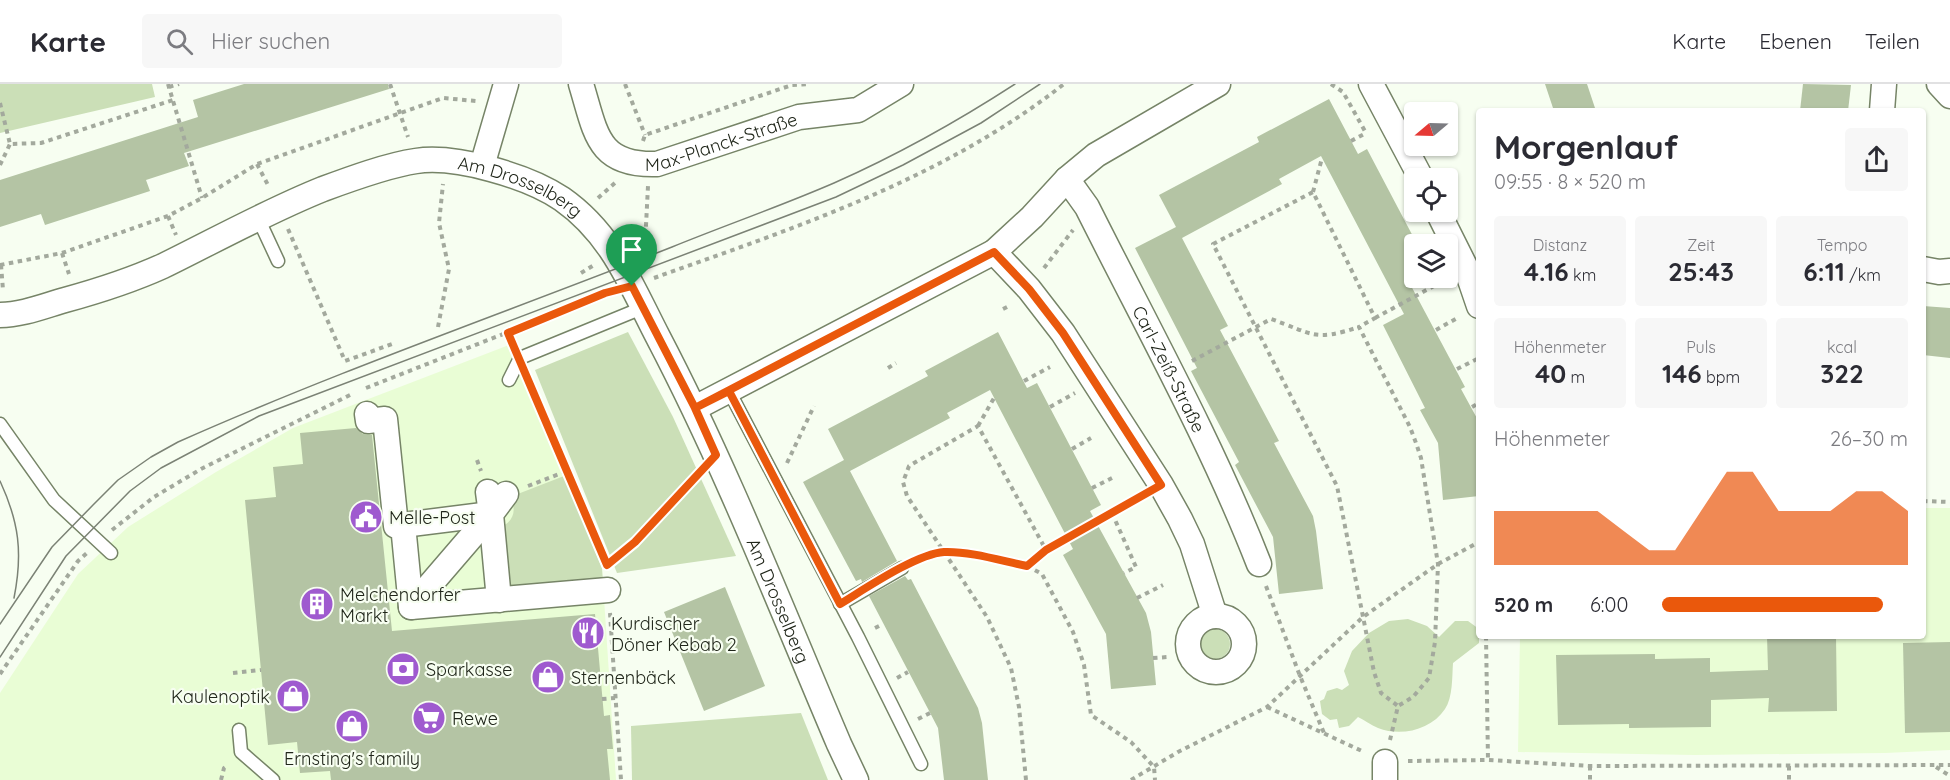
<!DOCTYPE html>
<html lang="de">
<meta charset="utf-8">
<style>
body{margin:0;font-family:Quicksand,sans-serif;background:#f7f7f7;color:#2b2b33;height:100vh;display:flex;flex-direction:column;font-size:22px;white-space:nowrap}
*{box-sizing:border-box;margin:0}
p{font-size:20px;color:#7c7c81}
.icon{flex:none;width:33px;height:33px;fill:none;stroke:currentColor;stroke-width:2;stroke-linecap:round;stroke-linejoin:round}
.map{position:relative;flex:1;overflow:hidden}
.sheet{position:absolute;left:1476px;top:24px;width:450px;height:531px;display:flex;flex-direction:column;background:#fff;border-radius:6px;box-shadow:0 2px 4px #0004}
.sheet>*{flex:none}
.needle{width:39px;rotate:251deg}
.tools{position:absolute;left:1404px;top:18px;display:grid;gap:12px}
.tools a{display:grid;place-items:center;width:54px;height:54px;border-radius:6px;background:#fff;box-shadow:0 2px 4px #0004;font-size:30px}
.pin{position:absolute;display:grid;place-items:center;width:51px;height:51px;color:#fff;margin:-62px -26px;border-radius:50% 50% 50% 0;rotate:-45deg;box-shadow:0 0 6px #0007}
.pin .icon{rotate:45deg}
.round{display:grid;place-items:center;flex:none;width:63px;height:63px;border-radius:6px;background:#f7f7f7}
.head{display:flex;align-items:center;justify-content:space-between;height:102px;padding:0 18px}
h1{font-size:33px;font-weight:700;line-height:45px}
.figures{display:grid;grid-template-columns:repeat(3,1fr);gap:9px;height:102px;padding:6px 18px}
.figures div{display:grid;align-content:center;border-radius:6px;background:#f7f7f7;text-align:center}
.figures b{font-size:26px;font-weight:700}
.figures small{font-size:16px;font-weight:400}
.figures p{font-size:16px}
.chart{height:168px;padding:12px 18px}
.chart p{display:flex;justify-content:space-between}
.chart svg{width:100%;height:108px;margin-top:6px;fill:#ea580c;opacity:.7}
ul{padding:0 18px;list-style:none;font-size:20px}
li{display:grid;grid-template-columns:96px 72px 1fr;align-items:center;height:45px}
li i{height:15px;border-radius:8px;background:#ea580c}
header{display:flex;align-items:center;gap:36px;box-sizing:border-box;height:84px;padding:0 30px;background:#fff;border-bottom:2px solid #e1e1e2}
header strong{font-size:28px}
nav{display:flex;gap:33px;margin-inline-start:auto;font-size:21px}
.search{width:420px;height:54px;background:#f7f7f7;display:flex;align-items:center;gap:15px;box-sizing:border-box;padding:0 21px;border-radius:6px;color:#7c7c81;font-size:22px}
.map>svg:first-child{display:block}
.built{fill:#e9fdd5}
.green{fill:#cbdfb7}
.building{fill:#b4c4a4}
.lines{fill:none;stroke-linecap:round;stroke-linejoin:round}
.lane-casing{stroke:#768467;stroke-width:15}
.street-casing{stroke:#768467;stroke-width:27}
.path{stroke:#a3a99d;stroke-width:4;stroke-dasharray:4.5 4.5;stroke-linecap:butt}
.lane{stroke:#fff;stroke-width:12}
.street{stroke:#fff;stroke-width:24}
.tram{stroke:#7b8275;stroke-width:1.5}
.route-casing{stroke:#fff;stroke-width:12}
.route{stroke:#ea580c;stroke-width:8}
.labels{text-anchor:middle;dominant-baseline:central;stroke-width:4.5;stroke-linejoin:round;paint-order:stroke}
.street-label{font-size:18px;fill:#20261a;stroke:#f7fef1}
.poi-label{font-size:18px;fill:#20261a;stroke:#f7fef1;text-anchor:start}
</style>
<header>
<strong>Karte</strong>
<div class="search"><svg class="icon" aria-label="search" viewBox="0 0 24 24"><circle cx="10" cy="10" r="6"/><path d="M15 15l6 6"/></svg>Hier suchen</div>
<nav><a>Karte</a><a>Ebenen</a><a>Teilen</a></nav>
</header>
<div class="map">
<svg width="1950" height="696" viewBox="0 0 1950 696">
<rect width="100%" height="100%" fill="#f7fef1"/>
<g class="built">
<polygon points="509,261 602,484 616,696 0,696 0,609 78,490 128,443 216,388 293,344"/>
<polygon points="1923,424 1950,424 1950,666 1885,669 1695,671 1518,668 1520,552 1923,552"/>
</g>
<g class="green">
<polygon points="0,0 152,0 155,13 0,49"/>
<polygon points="628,248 673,333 736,472 617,489 535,286"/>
<path d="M564 392 602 484 603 501 502 510 501 443C514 437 517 426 510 413Z"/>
<path d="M1408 535 1427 542 1439 553 1455 537H1468L1479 545V559L1453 579C1452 593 1453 613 1445 625 1431 646 1401 653 1378 644 1371 641 1364 636 1358 633L1349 642 1339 644 1337 635 1330 636 1322 630 1320 617 1324 615 1327 607 1337 604 1342 606 1349 601 1344 587 1352 567 1369 549 1389 537Z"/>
<circle cx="1215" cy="560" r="15"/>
<polygon points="801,629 828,696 632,696 631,642"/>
</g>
<g class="building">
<polygon points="244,0 388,0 389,5 184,69 189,82 146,96 150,107 45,141 41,130 0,143 0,96 198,33 193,16"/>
<polygon points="1545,0 1587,0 1596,27 1554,27"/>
<polygon points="1803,0 1851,1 1848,27 1800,27"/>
<polygon points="1329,15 1358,70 1367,65 1417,160 1414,160 1414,194 1417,194 1409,198 1465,303 1461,305 1479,338 1479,412 1443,416 1438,359 1420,326 1425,324 1383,241 1404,230 1321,72 1279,95 1282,100 1182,154 1228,242 1220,246 1279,357 1274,359 1313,432 1316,447 1323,505 1279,510 1273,453 1235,381 1239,378 1191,287 1197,284 1135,164 1176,143 1159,111 1259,58 1257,53"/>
<polygon points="1923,222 1950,224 1950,274 1923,271"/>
<polygon points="998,248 1027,304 1037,299 1101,421 1090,427 1146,529 1151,548 1156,601 1111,605 1106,550 1063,471 1073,465 990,306 947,329 950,334 850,387 897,477 862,498 861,495 856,497 803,398 844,376 828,345 928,292 925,287"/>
<polygon points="356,344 363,350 372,351 392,547 595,530 604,632 610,631 613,665 607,665 610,696 331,696 330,687 300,689 297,658 268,661 245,416 276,413 273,383 303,380 300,349"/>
<polygon points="905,492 908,496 911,495 978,624 982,639 988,696 944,696 938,644 869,512"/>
<polygon points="725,503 765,602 704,627 664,528"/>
<polygon points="1767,552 1836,552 1837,627 1768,628 1769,614 1711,616 1711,643 1629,644 1629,640 1558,641 1556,571 1655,570 1655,575 1710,574 1710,588 1768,586"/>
<polygon points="1950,558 1950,648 1905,649 1903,559"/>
</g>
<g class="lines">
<g class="lane-casing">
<g id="lane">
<polyline points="258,134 278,177"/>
<polyline points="509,296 520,274 642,224"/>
<polyline points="729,307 858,553 921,680"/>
<polyline points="0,340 54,416 111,469"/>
<polyline points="840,520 902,484"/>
<polyline points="239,646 241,668 273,696"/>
</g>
</g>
<g class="street-casing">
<g id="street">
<path id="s1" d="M581 0C596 49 597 82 657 80L799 33 858 26 901 0"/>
<polyline points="1371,0 1421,94"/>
<polyline points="1939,0 1950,12"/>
<polyline points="1882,27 1884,0"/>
<polyline points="482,82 506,0"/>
<path id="s2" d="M1067 95 1087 123C1146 241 1211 357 1259 480"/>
<polyline points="1438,128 1466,184 1479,222"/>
<polyline points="994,168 1029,205 1063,249 1161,401 1180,435 1192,460 1215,532"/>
<polyline points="1923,185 1939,188 1950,187"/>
<path id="s3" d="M0 231C22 231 44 222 65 216 98 207 132 196 163 182 216 156 268 127 323 105 350 95 388 81 416 77 456 71 528 92 562 115 612 150 631 201 658 253 727 385 781 524 839 660L856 696"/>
<polyline points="695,324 994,168 1032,133 1067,95 1096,71 1218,0"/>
<polyline points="367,330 368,337 385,335 396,442 403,441 411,523 608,506"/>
<polyline points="403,441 491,430"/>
<polyline points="499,516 491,430 506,410"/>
<polyline points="411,523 491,430 488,408"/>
<circle cx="1216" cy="560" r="28"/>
<polyline points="1385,696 1385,678"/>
</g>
</g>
<g class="path">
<polyline points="168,0 202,114"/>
<polyline points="390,0 408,53"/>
<polyline points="625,0 645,51"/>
<polyline points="1331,0 1343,8 1366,49"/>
<polyline points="169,3 179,0"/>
<polyline points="0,19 10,60 41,59 173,16"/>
<polyline points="643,57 645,51 792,1 810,0"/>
<polyline points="1351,57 1366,49"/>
<polyline points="257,80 269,103"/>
<polyline points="0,81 10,60"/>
<polyline points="1313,108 1322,74"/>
<polyline points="598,114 615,99"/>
<polyline points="168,132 176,151"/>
<polyline points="288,145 345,277 395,259"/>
<polyline points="637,164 645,161 648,102"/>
<polyline points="62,169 69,190"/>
<polyline points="0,181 62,169 168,132 202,114 257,80 443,14 476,17"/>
<polyline points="1,181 3,206"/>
<polyline points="1044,184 1073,146"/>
<polyline points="581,189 594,181"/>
<path d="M654 194C797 143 943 95 1064 0"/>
<polyline points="1003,225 1011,221"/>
<polyline points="1375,234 1445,196"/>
<polyline points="438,243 449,185 439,139 443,100"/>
<polyline points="1436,246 1459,233"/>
<path d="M1192 277 1271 235C1314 250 1313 258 1359 243"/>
<polyline points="888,284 896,279"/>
<polyline points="1457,285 1479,274"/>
<polyline points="529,296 607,483"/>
<polyline points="1024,297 1050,283"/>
<polyline points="366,304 610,208"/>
<polyline points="1050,323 1075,309"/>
<polyline points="1472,323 1479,319"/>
<polyline points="978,342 994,314"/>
<polyline points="1072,365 1091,354"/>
<polyline points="477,376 481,387"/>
<polyline points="787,379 814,322"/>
<polyline points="528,402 567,387"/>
<polyline points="1092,404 1112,394"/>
<polyline points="1923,417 1950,418"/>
<polyline points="1112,429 1136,483 1124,489"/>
<polyline points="112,446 154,413 201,385 350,311"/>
<path d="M919 476C953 461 992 475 1027 482L1046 466 1141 412"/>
<polyline points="607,481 635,458 698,391"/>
<polyline points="1027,482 1042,490 1073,548 1084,581 1091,631 1131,658 1154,683 1155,696"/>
<polyline points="1266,502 1300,592 1324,649"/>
<polyline points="1137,514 1163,501"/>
<polyline points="610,529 621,696"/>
<polyline points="875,544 883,540"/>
<polyline points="1486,552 1488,676"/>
<polyline points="1153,574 1168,573"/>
<polyline points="233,589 261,586"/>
<polyline points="0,590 78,477 87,469"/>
<polyline points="897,594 908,588"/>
<polyline points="602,615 615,614"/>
<polyline points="1267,623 1364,668"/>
<polyline points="918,635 930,629"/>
<polyline points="1390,656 1398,622 1381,609 1374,588 1337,402 1213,160 1313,108 1375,234 1359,243 1410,343 1416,359 1421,374 1438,480 1435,558 1429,594 1413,613 1398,622"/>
<polyline points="1408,677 1488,676 1590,682 1950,681"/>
<polyline points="1590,682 1590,696"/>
<polyline points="1789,682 1789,696"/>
<polyline points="1936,683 1950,692"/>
<polyline points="221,696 224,684 228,681"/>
<polyline points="1026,696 1019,623 1011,584 987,533 907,412 903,398 909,382 978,342 1046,466"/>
<polyline points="1131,696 1178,668 1267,623 1363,533 1438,480 1479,458"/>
</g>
<use href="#lane" class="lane"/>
<use href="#street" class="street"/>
<g class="tram">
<path d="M0 397C19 438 23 469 14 514"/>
<path d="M0 540 52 463 93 421 118 396 151 373 178 358C340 286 507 228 672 163 726 141 781 122 834 99 897 71 958 37 1015 0"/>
<polyline points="0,573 66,472 130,407 161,384 259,332 836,113 903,81 981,39 1040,0"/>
</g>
</g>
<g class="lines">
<g class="route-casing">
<path id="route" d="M632 202 695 324 994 168 1029 205 1063 249 1161 401 1046 466 1027 482C1002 477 970 467 944 468 916 470 865 505 840 520L729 307 695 324 716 371 635 458 607 481 508 249 605 209 632 202"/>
</g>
<use href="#route" class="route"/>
</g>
<defs>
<g id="civic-disc" transform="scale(1.725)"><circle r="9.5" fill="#9f5acf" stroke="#f7fef1"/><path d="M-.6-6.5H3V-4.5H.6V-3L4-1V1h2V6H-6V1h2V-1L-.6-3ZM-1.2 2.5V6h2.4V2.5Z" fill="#fff"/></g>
<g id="building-disc" transform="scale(1.725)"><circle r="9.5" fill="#9f5acf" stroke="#f7fef1"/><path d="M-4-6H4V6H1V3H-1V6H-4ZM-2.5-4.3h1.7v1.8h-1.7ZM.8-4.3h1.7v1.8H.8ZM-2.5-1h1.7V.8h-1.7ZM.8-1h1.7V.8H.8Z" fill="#fff"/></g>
<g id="restaurant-disc" transform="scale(1.725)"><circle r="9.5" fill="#9f5acf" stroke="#f7fef1"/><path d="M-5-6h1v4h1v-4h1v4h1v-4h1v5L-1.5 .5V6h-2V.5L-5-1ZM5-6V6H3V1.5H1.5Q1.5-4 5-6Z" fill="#fff"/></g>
<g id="bank-disc" transform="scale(1.725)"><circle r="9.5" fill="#9f5acf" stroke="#f7fef1"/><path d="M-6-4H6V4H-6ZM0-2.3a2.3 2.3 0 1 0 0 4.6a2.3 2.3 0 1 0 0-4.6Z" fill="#fff"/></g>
<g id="shop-disc" transform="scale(1.725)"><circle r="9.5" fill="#9f5acf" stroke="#f7fef1"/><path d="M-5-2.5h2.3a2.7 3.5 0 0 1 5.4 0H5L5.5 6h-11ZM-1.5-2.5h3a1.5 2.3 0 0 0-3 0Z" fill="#fff"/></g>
<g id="supermarket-disc" transform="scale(1.725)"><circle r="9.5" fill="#9f5acf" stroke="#f7fef1"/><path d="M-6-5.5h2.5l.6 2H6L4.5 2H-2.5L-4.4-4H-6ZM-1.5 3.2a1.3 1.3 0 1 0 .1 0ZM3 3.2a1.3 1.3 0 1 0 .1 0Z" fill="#fff"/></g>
</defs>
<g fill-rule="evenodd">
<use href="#civic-disc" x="366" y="433"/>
<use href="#building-disc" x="317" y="520"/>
<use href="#restaurant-disc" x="588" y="549"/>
<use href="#bank-disc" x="403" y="585"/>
<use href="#shop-disc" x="548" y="593"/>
<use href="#shop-disc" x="293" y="612"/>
<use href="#supermarket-disc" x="429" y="634"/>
<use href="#shop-disc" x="352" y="642"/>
</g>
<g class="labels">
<g class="street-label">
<text stroke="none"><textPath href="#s1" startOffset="192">Max-Planck-Straße</textPath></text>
<text stroke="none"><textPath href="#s3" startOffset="555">Am Drosselberg</textPath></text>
<text stroke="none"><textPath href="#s2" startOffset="216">Carl-Zeiß-Straße</textPath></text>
<text stroke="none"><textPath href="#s3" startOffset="1059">Am Drosselberg</textPath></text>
</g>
<g class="poi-label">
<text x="389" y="433">Melle-Post</text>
<text x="340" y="510">Melchendorfer<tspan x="340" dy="21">Markt</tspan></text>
<text x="611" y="539">Kurdischer<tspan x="611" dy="21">Döner Kebab 2</tspan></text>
<text x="426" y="585">Sparkasse</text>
<text x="571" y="593">Sternenbäck</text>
<text x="270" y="612" text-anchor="end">Kaulenoptik</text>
<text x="452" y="634">Rewe</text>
<text x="352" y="674" text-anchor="middle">Ernsting's family</text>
</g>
</g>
</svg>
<div class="tools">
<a><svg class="needle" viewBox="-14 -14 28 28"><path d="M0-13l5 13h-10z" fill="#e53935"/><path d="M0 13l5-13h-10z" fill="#7c7c81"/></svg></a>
<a><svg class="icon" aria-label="locate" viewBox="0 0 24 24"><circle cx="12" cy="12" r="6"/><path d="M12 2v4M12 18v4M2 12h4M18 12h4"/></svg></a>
<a><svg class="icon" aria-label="layers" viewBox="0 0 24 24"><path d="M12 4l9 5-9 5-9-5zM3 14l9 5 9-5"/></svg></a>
</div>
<div class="pin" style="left:632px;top:202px;background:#1e9e55"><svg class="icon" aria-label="arrive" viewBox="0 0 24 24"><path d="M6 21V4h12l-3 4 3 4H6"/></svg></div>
<section class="sheet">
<div class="head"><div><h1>Morgenlauf</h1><p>09:55 · 8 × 520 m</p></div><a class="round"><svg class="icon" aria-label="share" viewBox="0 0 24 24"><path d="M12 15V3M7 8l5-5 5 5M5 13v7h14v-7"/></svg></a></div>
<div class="figures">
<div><p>Distanz</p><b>4.16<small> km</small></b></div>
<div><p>Zeit</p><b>25:43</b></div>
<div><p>Tempo</p><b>6:11<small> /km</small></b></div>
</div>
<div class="figures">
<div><p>Höhenmeter</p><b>40<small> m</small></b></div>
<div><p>Puls</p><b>146<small> bpm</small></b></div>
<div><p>kcal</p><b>322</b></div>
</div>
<div class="chart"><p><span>Höhenmeter</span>26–30 m</p>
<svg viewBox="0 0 160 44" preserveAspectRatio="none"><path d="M0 44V22L10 22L20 22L30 22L40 22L50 30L60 38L70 38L80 22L90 6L100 6L110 22L120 22L130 22L140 14L150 14L160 22V44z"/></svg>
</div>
<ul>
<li><b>520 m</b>6:00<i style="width:90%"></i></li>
</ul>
</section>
</div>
